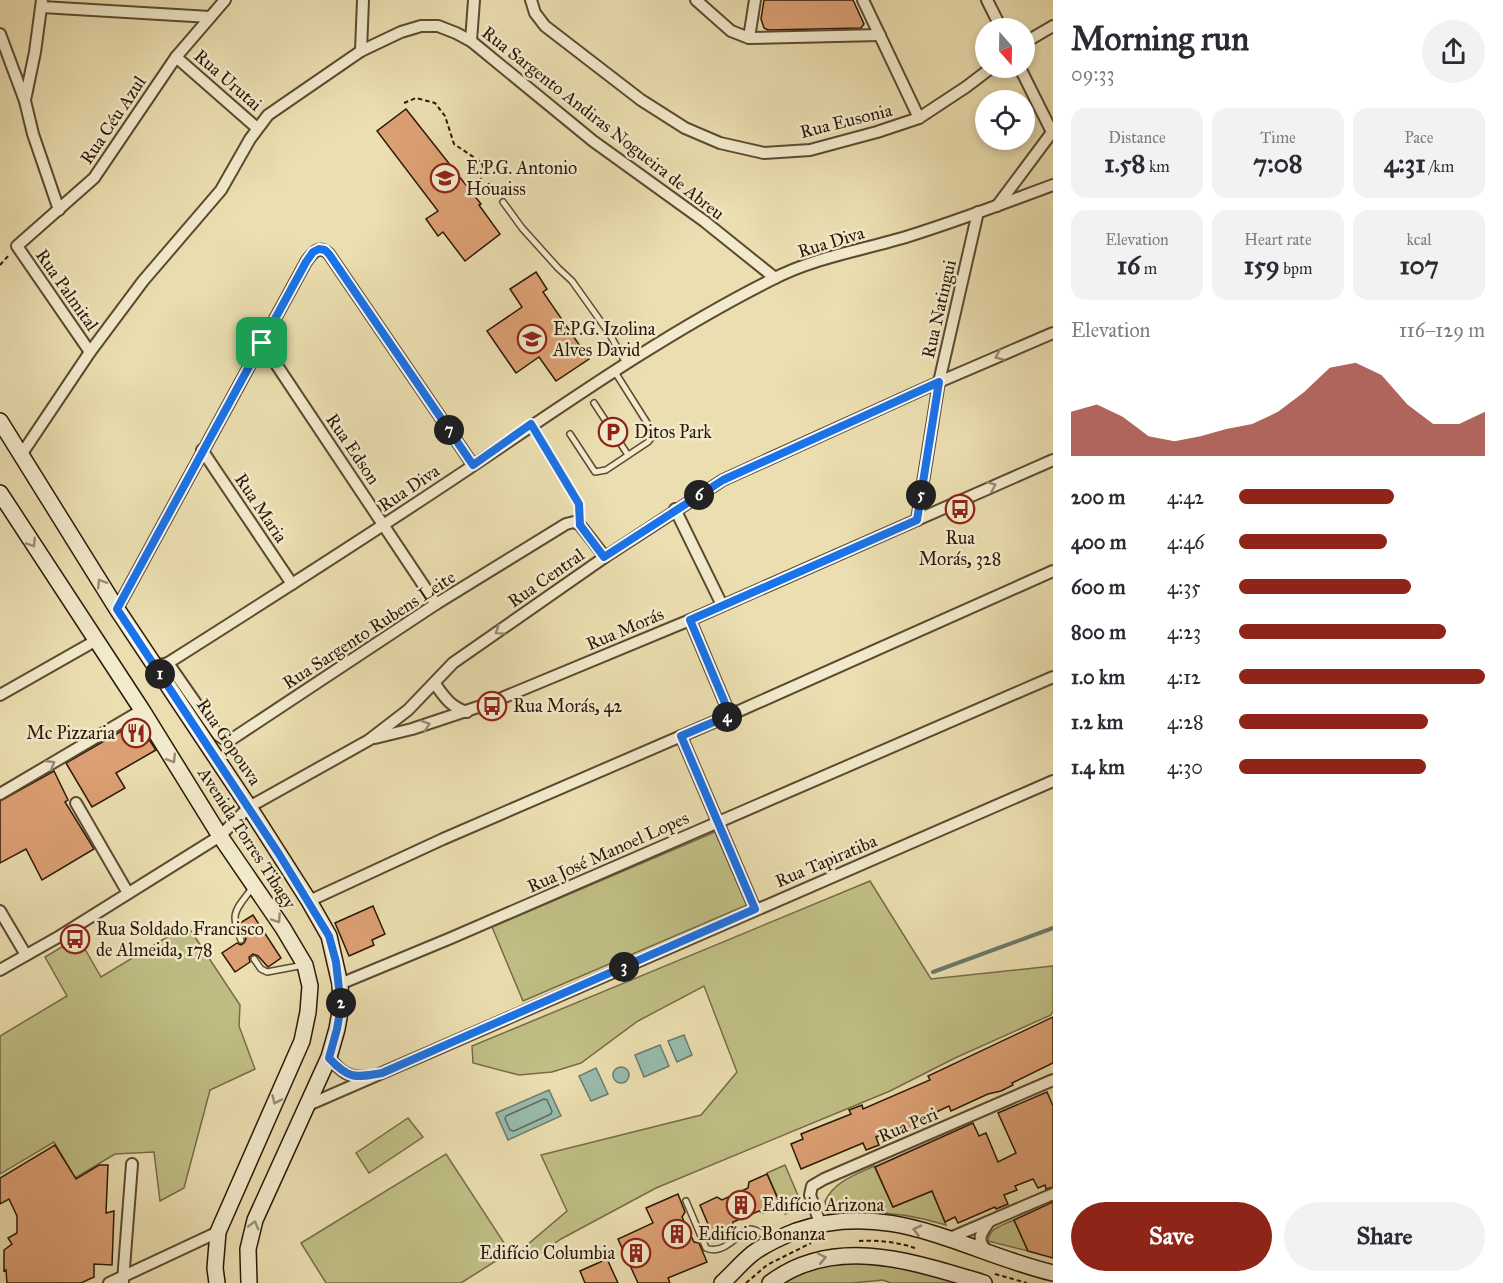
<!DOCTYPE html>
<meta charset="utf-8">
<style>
body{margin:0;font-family:"IM FELL Great Primer",serif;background:#f2f2f3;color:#2b2b33;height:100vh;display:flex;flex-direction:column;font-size:22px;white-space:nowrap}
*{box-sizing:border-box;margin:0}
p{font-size:20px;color:#7c7c81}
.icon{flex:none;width:33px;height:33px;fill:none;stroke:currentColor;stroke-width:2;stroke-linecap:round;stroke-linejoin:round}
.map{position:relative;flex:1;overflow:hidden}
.panel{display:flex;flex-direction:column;background:#fff;width:450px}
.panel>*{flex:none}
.needle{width:39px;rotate:160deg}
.controls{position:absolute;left:975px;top:18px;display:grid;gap:12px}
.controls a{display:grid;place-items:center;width:60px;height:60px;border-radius:50%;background:#fff;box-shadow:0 3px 9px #0003;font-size:30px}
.pin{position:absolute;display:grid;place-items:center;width:51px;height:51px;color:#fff;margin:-26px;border-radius:12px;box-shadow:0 3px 9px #0006}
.km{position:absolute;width:30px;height:30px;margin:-15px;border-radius:50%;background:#222;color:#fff;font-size:16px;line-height:30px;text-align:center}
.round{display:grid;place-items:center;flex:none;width:63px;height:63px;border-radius:32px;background:#f2f2f3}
.head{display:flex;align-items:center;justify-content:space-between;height:102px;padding:0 18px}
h1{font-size:33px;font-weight:700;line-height:45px}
.metrics{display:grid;grid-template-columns:repeat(3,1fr);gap:9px;height:102px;padding:6px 18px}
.metrics div{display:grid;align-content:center;border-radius:15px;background:#f2f2f3;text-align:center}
.metrics b{font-size:26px;font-weight:700}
.metrics small{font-size:16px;font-weight:400}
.metrics p{font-size:16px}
.chart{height:168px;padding:12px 18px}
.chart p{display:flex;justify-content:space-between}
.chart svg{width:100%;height:108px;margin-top:6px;fill:#8f2418;opacity:.7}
.primary-button{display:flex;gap:12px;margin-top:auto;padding:12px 18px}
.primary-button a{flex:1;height:69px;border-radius:36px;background:#8f2418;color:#fff;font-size:24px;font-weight:700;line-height:69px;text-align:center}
.primary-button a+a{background:#f2f2f3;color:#2b2b33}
ul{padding:0 18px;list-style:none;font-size:20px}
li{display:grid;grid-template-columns:96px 72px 1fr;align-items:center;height:45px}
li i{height:15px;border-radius:8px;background:#8f2418}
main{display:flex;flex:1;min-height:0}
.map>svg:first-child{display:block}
.green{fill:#c0bf86;stroke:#766c46;stroke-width:1.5}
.water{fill:#98bcae;stroke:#6c7a6b;stroke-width:1.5}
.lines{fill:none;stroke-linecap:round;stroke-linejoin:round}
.shore{stroke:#626a5a;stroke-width:1.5}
.stream{stroke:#6c7a6b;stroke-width:4}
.building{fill:#dca074;stroke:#2b1806;stroke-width:1.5}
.lane-casing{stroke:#5b4a30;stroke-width:8}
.street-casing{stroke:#5b4a30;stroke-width:14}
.secondary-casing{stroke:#2b1806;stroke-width:18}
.path{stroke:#2b1806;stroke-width:2;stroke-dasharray:4.5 3;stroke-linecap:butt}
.lane{stroke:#f2eacc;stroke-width:5}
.street{stroke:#f2eacc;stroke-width:10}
.secondary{stroke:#f2eacc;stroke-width:15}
.oneway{stroke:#988c73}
.route-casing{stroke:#fff;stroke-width:12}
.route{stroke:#1a73e8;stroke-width:8}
.labels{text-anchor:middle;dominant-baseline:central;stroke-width:5;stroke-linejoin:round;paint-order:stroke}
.street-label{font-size:18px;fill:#2b1806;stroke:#f2eacc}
.poi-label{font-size:18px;fill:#2b1806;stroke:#f2eacc;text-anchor:start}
</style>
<main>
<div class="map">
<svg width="1053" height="1283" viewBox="0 0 1053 1283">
<rect width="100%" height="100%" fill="#ebdeb0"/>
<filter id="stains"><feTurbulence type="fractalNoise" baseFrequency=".00333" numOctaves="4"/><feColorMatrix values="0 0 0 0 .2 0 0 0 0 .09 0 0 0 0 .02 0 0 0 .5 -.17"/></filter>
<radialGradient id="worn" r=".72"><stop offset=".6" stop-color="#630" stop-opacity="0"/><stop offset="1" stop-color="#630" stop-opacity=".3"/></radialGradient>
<g class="green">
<polygon points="715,832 747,905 523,1001 492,927"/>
<polygon points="870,881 931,979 1053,966 1053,1011 1051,1015 955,1058 890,1091 656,1188 561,1239 536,1256 520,1251 567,1211 541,1155 701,1115 737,1072 704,986 638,1021 581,1063 552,1072 519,1075 473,1063 472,1046"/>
<polygon points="187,925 240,1005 239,1026 255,1069 210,1090 184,1188 160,1201 154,1152 115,1154 75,1178 54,1142 0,1174 0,1036 67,996 45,957 78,937 101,977"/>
<polygon points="408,1118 423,1137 369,1173 356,1153"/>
<polygon points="446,1154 510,1252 461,1283 326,1283 301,1243"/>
<polygon points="785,1165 803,1207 785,1214 767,1173"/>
<path d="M874 1166 893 1207 932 1191 946 1225C907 1213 869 1209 828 1214L825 1201C835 1181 855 1175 874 1166Z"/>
<path d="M1014 1220 1028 1251 988 1241C989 1228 1003 1225 1014 1220Z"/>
<polygon points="865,1258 978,1283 891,1283 883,1280 852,1283 774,1283 785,1274"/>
</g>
<g class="water">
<polygon points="684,1035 692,1055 677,1062 668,1041"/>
<polygon points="660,1045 669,1066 644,1077 635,1055"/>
<circle cx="621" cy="1075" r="8"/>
<polygon points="596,1068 608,1094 591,1101 579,1076"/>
<polygon points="549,1090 561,1116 508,1140 496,1113"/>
</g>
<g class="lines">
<polygon class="shore" points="544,1099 547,1100 552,1111 551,1114 514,1131 510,1130 505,1119 506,1116"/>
<polyline class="stream" points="933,972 1053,928"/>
</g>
<g class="building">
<polygon points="764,0 853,0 864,24 861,28 768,30 764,28 761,19"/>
<polygon points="406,109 481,204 479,205 500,234 465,261 443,232 438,236 426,219 438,211 377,131"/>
<polygon points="536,272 547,289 543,292 589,359 556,381 539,357 516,373 487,331 522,307 510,289"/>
<polygon points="138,723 156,750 116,773 125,788 92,807 66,763 130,726 131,727"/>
<polygon points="54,771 68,800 65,802 94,849 42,880 26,849 0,863 0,801"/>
<polygon points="373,906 385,934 372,940 374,945 349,956 335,923"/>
<polygon points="253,915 281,958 268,967 258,956 253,954 249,957 250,962 235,972 222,953 237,943 241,945 244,943 246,939 240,923"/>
<polygon points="1053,1017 1053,1063 1012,1083 1013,1085 1001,1091 988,1094 951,1111 949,1106 913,1123 915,1128 903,1133 900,1127 876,1137 879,1145 866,1150 863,1143 801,1169 791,1144 803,1139 801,1134 851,1114 849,1110 862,1105 863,1109 930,1080 928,1076"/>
<polygon points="1047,1092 1053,1106 1053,1187 1046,1189 1045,1185 1038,1188 1033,1179 1015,1186 1017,1190 1004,1195 1008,1204 996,1209 995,1207 958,1223 955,1217 945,1222 932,1191 893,1207 875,1167 973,1123 979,1136 986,1133 998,1162 1016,1153 998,1113"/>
<polygon points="55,1145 76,1179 99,1165 108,1165 106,1213 114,1211 112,1265 94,1264 94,1277 81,1283 7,1283 6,1270 4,1271 4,1250 12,1244 8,1238 17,1233 17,1216 9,1199 0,1204 0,1178"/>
<polygon points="767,1174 781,1206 763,1213 759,1211 733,1222 732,1228 713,1236 700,1205 717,1197 722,1200 748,1188 749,1182"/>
<polygon points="678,1194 685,1212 682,1217 694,1242 699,1243 707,1262 668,1278 670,1283 638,1283 618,1239 653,1223 646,1208"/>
<polygon points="1053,1202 1053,1258 1028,1251 1014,1220"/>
<polygon points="607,1259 618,1283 585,1283 580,1271"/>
</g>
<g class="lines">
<g class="lane-casing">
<g id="lane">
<polyline points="503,202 522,228 558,268 572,281 609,333 626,363"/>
<polyline points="594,403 628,455"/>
<polyline points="570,434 595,472 606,470 648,442 652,437 651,429 615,372"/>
<path d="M241 940C229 912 236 910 253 887"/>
<polyline points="254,959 261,969 267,972 304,965"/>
<path d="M686 1201 706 1248C721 1255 736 1238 747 1229 757 1228 763 1234 770 1242"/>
</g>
</g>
<g class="street-casing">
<g id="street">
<polyline points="531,0 535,13 545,26 641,100 685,128 720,143 764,153 810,150 877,132 919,118 966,87 991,68"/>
<polyline points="696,0 731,31 749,38 880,35"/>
<polyline points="863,0 919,118"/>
<polyline points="987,0 1001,28"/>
<polyline points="42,7 210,17"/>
<polyline points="0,34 25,101 33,134 59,210"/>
<polyline points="749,38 755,0"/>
<polyline points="471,41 474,0"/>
<polyline points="1024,43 1053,26"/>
<polyline points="361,51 363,0"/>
<polyline points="176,57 257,128"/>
<polyline points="1020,68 1052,132"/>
<polyline points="25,100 35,52 42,0"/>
<polyline points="997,206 1053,131"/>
<polyline points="262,343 436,604"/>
<polyline points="90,352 17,246 94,178 176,57 225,0"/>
<polyline points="202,450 292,584"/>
<polyline points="21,455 90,352 143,281 221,190 250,139 268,115 361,51 401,32 421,26 438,26 456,33 471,41 593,141 704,221 775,278"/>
<polyline points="675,509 722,605"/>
<polyline points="917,520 939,382 978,212"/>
<path d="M117 609 306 262C312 253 319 244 329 254L473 465"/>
<polyline points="690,620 730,715"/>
<polyline points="168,663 218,735 224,739 232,739 436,604 566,524 574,522 580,525 605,557"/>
<path d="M155 666 168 663C269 599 371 534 471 467 569 401 667 332 773 279 815 257 864 250 909 236 957 221 1005 203 1053 185"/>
<path d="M435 684C445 698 451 707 467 712"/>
<polyline points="0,695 95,641"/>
<polyline points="681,736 755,909"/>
<polyline points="375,738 412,729 490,703 690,620 1053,460"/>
<polyline points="0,794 142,710"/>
<polyline points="76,803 128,893"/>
<polyline points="309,901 443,839 730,715 1053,571"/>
<polyline points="0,911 26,955"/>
<polyline points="0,970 60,936 220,836 249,807 369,740 408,710 453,663 605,557 723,480 939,382 1053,333"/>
<polyline points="340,984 451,938 1053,677"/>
<path d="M329 1057C340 1071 349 1079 367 1076"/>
<polyline points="306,1106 1053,781"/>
<polyline points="820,1223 810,1195 812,1186 824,1179 1053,1080"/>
<polyline points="950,1238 1053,1194"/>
<path d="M988 1251C975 1241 981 1233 989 1222"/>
<polyline points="123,1281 132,1164"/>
<polyline points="109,1283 218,1232"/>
</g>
</g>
<g class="secondary-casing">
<g id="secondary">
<polyline points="0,421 117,609 249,807 309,901 329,936 340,984 341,1006 337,1029 329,1057 255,1220 248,1249 249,1283"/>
<polyline points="0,493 142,710 220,836 283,928 305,965 310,986 308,1012 302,1041 218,1232 215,1268 217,1283"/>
<path d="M722 1283C732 1274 741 1263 752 1254 765 1244 781 1237 796 1231 891 1198 965 1252 1053 1273"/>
<path d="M770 1283C835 1234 914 1262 984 1283"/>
</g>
</g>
<g class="path">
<polyline points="404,103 416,98 435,103 445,116 454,144 481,162 483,166 479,191"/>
<polyline points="474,195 490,183 497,194"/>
<polyline points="0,265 9,255"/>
<polyline points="537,435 579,504 580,513"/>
<path d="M859 1241C878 1240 898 1242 915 1248"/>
<polyline points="995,1274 1027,1283"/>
<polyline points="746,1283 767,1265 811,1243"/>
</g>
<use href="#lane" class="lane"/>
<use href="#street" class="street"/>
<use href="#secondary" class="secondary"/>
</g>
<defs><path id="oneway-chevron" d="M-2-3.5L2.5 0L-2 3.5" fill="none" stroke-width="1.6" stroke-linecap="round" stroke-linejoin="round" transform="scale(1.5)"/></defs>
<g class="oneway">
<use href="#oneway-chevron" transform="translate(999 356) rotate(157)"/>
<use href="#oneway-chevron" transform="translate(992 486) rotate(-24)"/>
<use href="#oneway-chevron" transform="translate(32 543) rotate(57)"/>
<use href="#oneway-chevron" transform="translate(101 583) rotate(-122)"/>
<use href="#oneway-chevron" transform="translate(499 631) rotate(145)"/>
<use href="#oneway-chevron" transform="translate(426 725) rotate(-17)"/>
<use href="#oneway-chevron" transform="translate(172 759) rotate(58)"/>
<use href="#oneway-chevron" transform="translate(51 764) rotate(-30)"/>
<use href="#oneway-chevron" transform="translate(277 919) rotate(56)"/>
<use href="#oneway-chevron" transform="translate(276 1100) rotate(114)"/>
<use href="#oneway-chevron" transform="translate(254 1225) rotate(-74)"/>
<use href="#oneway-chevron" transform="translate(917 1230) rotate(-166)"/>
<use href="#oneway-chevron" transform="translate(822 1258) rotate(-12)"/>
</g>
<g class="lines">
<g class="route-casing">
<path id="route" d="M319 249 325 250 329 254 473 465 531 424 579 504 580 525 604 557 723 480 939 382 917 520 690 620 730 715 681 736 755 909 382 1073C355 1078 348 1079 329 1058L337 1029 341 1006 336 962 329 936 279 854 117 609 306 262 313 252Z"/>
</g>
<use href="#route" class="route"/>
</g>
<defs>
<g id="school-ring" transform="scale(1.5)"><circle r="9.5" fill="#f2eacc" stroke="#8f2418" stroke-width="1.5"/><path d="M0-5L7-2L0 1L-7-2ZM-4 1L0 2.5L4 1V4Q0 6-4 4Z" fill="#8f2418"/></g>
<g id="parking-ring" transform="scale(1.5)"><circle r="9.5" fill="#f2eacc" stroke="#8f2418" stroke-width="1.5"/><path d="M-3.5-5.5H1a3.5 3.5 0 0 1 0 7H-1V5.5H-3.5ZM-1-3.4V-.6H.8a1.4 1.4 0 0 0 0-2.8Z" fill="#8f2418"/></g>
<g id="bus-ring" transform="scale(1.5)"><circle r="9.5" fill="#f2eacc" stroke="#8f2418" stroke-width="1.5"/><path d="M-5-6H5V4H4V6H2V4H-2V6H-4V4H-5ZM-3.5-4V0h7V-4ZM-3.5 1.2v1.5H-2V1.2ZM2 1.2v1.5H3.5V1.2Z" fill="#8f2418"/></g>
<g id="restaurant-ring" transform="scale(1.5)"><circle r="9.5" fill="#f2eacc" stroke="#8f2418" stroke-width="1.5"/><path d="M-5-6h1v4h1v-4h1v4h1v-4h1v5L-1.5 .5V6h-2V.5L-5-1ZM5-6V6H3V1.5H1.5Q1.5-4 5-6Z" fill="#8f2418"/></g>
<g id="building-ring" transform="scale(1.5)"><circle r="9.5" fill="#f2eacc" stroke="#8f2418" stroke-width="1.5"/><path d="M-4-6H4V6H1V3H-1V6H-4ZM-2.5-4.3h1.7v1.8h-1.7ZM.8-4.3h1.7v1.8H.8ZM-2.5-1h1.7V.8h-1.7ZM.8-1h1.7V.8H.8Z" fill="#8f2418"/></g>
</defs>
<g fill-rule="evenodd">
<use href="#school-ring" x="445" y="178"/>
<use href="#school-ring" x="532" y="339"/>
<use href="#parking-ring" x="613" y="432"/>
<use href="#bus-ring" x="960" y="509"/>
<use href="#bus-ring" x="492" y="706"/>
<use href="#restaurant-ring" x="136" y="733"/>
<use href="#bus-ring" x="75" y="939"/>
<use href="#building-ring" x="741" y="1205"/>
<use href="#building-ring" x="677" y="1234"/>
<use href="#building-ring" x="636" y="1253"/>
</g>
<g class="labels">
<g class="street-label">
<text transform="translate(228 80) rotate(41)">Rua Urutai</text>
<text transform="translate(113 120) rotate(-56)">Rua Céu Azul</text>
<text transform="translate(846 121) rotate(-14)">Rua Eusonia</text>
<text transform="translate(603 123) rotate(38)">Rua Sargento Andiras Nogueira de Abreu</text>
<text transform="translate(831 242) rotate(-17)">Rua Diva</text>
<text transform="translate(67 290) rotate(55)">Rua Palmital</text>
<text transform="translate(939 309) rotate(-77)">Rua Natingui</text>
<text transform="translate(353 449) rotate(56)">Rua Edson</text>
<text transform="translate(409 488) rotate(-34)">Rua Diva</text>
<text transform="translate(261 508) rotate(56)">Rua Maria</text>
<text transform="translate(546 578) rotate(-35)">Rua Central</text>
<text transform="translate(625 629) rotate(-23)">Rua Morás</text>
<text transform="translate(369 630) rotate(-33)">Rua Sargento Rubens Leite</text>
<text transform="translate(229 742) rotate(56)">Rua Gopouva</text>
<text transform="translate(247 838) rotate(57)">Avenida Torres Tibagy</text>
<text transform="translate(608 852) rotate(-24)">Rua José Manoel Lopes</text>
<text transform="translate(826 861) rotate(-23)">Rua Tapiratiba</text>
<text transform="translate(908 1125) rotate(-23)">Rua Peri</text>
</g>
<g class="poi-label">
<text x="466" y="168">E.P.G. Antonio<tspan x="466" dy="21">Houaiss</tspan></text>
<text x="553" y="329">E.P.G. Izolina<tspan x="553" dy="21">Alves David</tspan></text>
<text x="634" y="432">Ditos Park</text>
<text x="960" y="538" text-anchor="middle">Rua<tspan x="960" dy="21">Morás, 328</tspan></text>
<text x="513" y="706">Rua Morás, 42</text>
<text x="115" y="733" text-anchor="end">Mc Pizzaria</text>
<text x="96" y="929">Rua Soldado Francisco<tspan x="96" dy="21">de Almeida, 178</tspan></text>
<text x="762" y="1205">Edifício Arizona</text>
<text x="698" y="1234">Edifício Bonanza</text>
<text x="615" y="1253" text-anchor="end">Edifício Columbia</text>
</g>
</g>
<rect width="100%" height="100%" filter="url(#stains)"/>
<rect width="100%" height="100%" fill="url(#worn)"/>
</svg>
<div class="controls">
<a><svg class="needle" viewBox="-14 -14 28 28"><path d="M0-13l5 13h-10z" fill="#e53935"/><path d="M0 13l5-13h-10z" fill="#7c7c81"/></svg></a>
<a><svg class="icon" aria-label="locate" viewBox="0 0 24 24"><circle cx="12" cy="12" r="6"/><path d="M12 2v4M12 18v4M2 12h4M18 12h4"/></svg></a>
</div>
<div class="pin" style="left:262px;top:343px;background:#1e9e55"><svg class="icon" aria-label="arrive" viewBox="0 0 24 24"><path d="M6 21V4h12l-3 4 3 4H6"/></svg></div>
<b class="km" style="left:160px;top:674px">1</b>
<b class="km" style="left:341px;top:1003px">2</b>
<b class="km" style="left:624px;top:967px">3</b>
<b class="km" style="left:727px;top:717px">4</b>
<b class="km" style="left:921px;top:495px">5</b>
<b class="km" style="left:699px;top:495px">6</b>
<b class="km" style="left:449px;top:430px">7</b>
</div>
<section class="panel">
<div class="head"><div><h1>Morning run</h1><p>09:33</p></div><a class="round"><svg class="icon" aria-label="share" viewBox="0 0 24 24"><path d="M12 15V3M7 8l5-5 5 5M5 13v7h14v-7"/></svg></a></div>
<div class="metrics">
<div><p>Distance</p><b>1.58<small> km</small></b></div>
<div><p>Time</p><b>7:08</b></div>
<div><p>Pace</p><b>4:31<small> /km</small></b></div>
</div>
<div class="metrics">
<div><p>Elevation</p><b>16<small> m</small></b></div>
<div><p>Heart rate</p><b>159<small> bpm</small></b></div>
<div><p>kcal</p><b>107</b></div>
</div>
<div class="chart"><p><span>Elevation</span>116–129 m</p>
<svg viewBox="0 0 160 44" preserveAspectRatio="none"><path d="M0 44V26L10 23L20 28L30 36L40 38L50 36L60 33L70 31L80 26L90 18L100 8L110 6L120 11L130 23L140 31L150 31L160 26V44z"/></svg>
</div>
<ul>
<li><b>200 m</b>4:42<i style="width:63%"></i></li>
<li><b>400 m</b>4:46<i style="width:60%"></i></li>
<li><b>600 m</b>4:35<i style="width:70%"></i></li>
<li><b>800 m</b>4:23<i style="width:84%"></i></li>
<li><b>1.0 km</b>4:12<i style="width:100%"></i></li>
<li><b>1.2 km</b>4:28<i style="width:77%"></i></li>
<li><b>1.4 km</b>4:30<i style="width:76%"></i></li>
</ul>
<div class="primary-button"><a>Save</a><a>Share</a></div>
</section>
</main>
